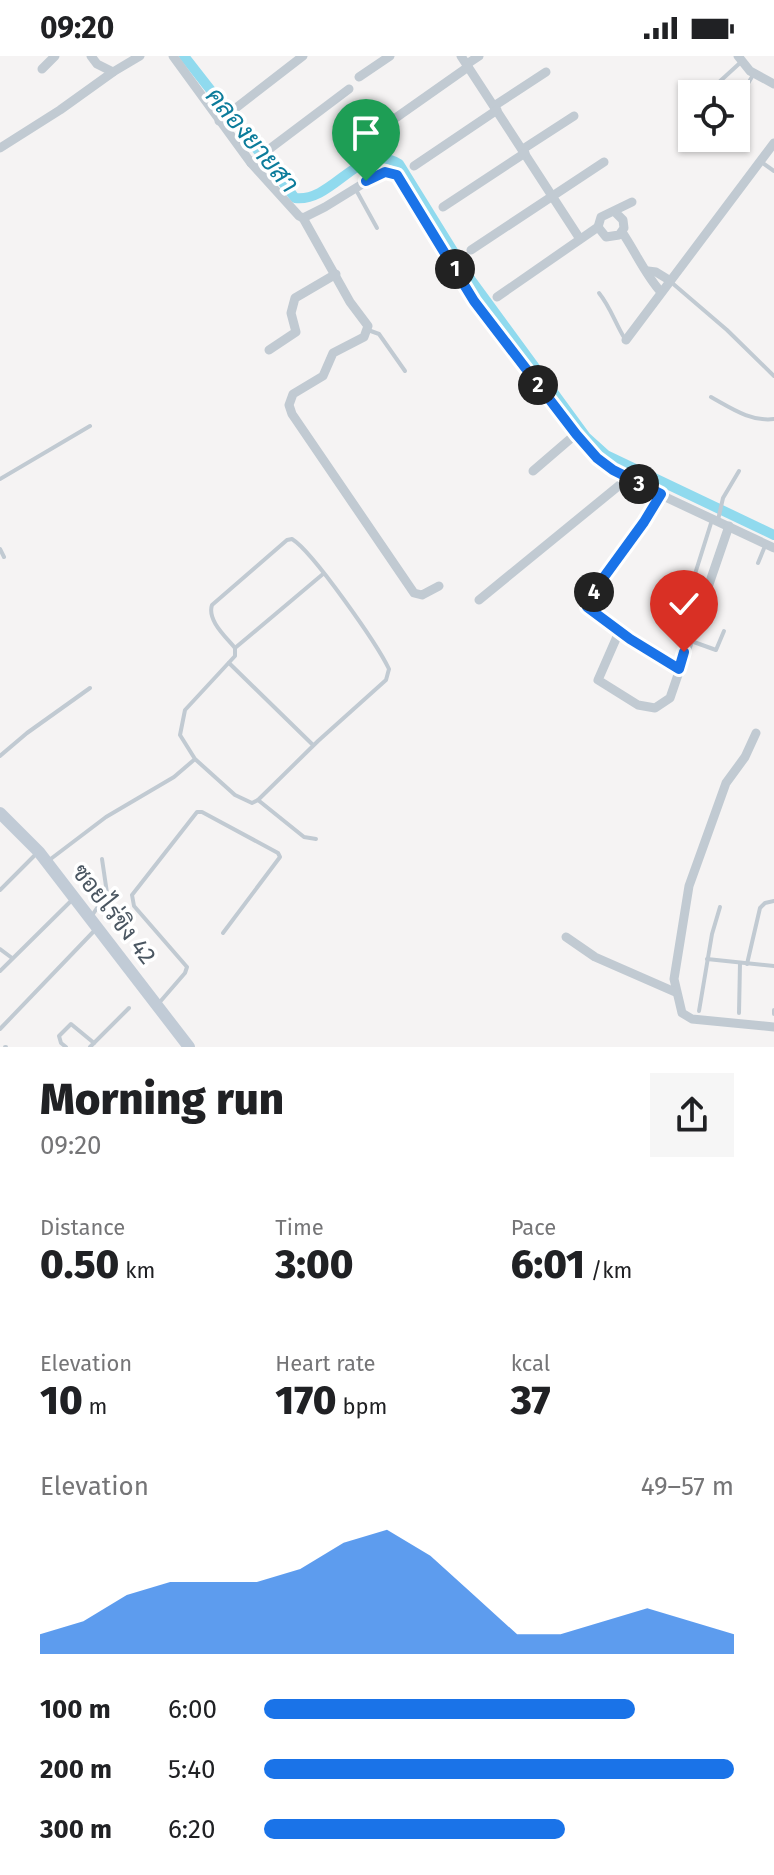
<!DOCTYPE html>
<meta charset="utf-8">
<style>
body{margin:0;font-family:"Fira Sans",Sarabun,sans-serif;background:#f6f6f6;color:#202124;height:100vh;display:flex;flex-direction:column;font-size:30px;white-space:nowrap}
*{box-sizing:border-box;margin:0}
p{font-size:26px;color:#757577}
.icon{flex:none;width:44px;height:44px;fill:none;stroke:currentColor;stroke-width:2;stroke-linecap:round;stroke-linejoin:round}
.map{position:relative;height:991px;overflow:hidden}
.side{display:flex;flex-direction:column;background:#fff;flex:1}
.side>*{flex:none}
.tools{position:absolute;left:678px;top:24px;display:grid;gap:16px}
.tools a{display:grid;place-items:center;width:72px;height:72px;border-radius:0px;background:#fff;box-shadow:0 2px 6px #0004;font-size:40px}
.pin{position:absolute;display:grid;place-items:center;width:68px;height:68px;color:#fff;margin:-82px -34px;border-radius:50% 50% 50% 0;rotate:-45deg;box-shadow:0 0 8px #0007}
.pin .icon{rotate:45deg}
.km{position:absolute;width:40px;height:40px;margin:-20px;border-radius:50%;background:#222;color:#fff;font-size:22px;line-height:40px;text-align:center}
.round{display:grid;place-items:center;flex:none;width:84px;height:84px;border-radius:0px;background:#f6f6f6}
.headline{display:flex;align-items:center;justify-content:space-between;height:136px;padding:0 40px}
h1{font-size:44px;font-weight:800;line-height:60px}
.stats{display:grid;grid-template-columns:repeat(3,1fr);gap:12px;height:136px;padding:8px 40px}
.stats div{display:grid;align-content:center}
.stats b{font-size:40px;font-weight:800}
.stats small{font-size:22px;font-weight:400}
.stats p{font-size:22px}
.chart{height:224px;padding:16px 40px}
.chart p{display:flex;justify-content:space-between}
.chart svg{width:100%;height:144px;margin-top:8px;fill:#1a73e8;opacity:.7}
ul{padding:0 40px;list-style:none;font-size:26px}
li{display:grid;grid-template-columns:128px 96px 1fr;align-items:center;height:60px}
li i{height:20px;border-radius:10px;background:#1a73e8}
.status{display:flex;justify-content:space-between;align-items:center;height:56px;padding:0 40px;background:#fff;direction:ltr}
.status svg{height:22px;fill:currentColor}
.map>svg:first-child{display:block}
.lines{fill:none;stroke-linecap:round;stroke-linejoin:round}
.canal{stroke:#90daee;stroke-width:10}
.lane{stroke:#c1cad2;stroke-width:4}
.street{stroke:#c1cad2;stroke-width:9}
.secondary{stroke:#c1cbd6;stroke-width:12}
.route-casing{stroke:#fff;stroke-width:16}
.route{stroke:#1a73e8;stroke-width:10}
.labels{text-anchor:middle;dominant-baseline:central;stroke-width:7;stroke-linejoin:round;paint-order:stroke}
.street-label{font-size:24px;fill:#4a5661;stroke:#fff}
.water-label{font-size:26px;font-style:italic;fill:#0c7c9b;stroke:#fff}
</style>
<div class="status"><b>09:20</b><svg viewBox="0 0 49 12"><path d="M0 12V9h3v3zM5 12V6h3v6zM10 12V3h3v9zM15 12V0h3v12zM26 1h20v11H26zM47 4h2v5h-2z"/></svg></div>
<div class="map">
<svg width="774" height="991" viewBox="0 0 774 991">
<rect width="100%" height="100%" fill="#f5f3f3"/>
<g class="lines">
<path class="canal" d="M184 0 295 142C334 147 361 83 399 108L471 224 586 381 606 399 774 479"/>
<g class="lane">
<polyline points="706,38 741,6"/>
<polyline points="736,48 753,19"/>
<polyline points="760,105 774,115"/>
<polyline points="355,132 377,172"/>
<polyline points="671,226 727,274 774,320"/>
<path d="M599 237C611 252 615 267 625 283"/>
<polyline points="368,274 379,278 405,315"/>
<path d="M711 341C731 352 751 366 774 363"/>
<polyline points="0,423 90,370"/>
<polyline points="718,464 723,442 739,415"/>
<polyline points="0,493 4,501"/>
<polyline points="758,507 765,490"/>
<polyline points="689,537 712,464"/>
<polyline points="617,574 586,549 659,441"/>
<polyline points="691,585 716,594 724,575"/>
<polyline points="235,592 323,518"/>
<polyline points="229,607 313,689"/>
<polyline points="0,700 27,677 90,632"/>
<polyline points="258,744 304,781 316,783"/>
<path d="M48 805 106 761 174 721 195 703 180 679 185 654 235 600V592C225 580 207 564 212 549L287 484 292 483C313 496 377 588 389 613L386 624 318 685 258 744 252 747 235 739 195 703"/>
<polyline points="0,834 38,796"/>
<polyline points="91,861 107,837 102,803"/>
<polyline points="0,893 12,902"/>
<polyline points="707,903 774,910"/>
<polyline points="747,908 760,852 765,847 774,845"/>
<polyline points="0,915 72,844"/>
<polyline points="159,947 185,917 187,911 134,850 132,839 197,756 202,756 278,797 280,801 223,877"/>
<polyline points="699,955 712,878 720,851"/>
<polyline points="739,957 740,907"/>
<polyline points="774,958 774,954"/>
<polyline points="0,973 95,874"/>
<polyline points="5,991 6,991"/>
<polyline points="66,991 61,987 59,980 71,968 94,987"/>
<polyline points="90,991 129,952"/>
</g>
<g class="street">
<polyline points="91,0 97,8 113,16 140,0"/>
<polyline points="173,0 251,107 299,160 303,162 325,151 377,119 385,116 397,119 474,245 530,320 597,402 627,423 774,492"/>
<polyline points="461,0 580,183"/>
<polyline points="738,0 750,15 774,28"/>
<polyline points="467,8 479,0"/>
<polyline points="42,13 55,0"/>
<polyline points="359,21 390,0"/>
<polyline points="494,50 546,16"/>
<polyline points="219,65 303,0"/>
<polyline points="387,68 468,11"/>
<polyline points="0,92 60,54 113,16"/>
<polyline points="523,93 574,60"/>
<polyline points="251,107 349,33"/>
<polyline points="414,110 497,54"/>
<polyline points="443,151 525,97"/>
<polyline points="615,156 623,164 624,172 619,179 606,181 598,171 601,161 632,146"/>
<polyline points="303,162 350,246 368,270 364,281 333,297 323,320 293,338 289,349 292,358 414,537 422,539 439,530"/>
<path d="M622 176C635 195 646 220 661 236"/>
<polyline points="471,194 604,106"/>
<polyline points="648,215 656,216 669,224"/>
<polyline points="497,241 598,171"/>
<polyline points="626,284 774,87"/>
<polyline points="269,294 296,276 291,257 295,242 336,218"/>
<polyline points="533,415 576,378"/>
<polyline points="479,544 627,423"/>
<polyline points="679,613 619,576 598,624 638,649 655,652 670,642 729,470"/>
<polyline points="756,677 745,701 726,727 689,830 674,923 682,957 692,963 774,971"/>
<polyline points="566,881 595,901 675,936"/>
</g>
<polyline class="secondary" points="0,757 39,796 189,991"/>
</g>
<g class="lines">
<g class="route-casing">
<polyline id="route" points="366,125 385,116 397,119 474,245 576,378 597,402 613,414 661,438 644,466 588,543 587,551 630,583 679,613 684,596"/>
</g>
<use href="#route" class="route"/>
</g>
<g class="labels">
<g class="street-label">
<text transform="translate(114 858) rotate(52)">ซอยไร่ขิง 42</text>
</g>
<g class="water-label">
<text transform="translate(252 84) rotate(50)">คลองยายสา</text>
</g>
</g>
</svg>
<div class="tools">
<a><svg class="icon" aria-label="locate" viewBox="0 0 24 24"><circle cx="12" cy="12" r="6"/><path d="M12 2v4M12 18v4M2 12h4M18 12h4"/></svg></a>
</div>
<div class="pin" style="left:366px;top:125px;background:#1e9e55"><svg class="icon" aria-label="arrive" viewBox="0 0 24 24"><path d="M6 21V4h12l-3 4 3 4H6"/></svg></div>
<div class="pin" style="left:684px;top:596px;background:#d93025"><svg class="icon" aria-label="check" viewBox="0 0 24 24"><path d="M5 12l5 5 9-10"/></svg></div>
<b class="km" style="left:455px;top:213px">1</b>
<b class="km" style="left:538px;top:329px">2</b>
<b class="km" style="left:639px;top:428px">3</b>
<b class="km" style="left:594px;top:536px">4</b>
</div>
<section class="side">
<div class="headline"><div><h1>Morning run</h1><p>09:20</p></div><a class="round"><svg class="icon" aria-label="share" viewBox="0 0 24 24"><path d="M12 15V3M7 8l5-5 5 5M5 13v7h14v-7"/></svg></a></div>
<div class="stats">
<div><p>Distance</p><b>0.50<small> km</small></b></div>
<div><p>Time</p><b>3:00</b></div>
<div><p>Pace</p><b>6:01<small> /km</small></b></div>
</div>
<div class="stats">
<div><p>Elevation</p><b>10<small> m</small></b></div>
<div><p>Heart rate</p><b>170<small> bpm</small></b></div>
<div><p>kcal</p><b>37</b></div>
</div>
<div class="chart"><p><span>Elevation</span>49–57 m</p>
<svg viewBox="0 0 160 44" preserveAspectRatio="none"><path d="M0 44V38L10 34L20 26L30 22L40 22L50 22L60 18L70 10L80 6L90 14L100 26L110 38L120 38L130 34L140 30L150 34L160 38V44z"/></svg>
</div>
<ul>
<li><b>100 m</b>6:00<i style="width:79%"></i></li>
<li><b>200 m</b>5:40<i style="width:100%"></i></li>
<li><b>300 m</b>6:20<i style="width:64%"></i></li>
</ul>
</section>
